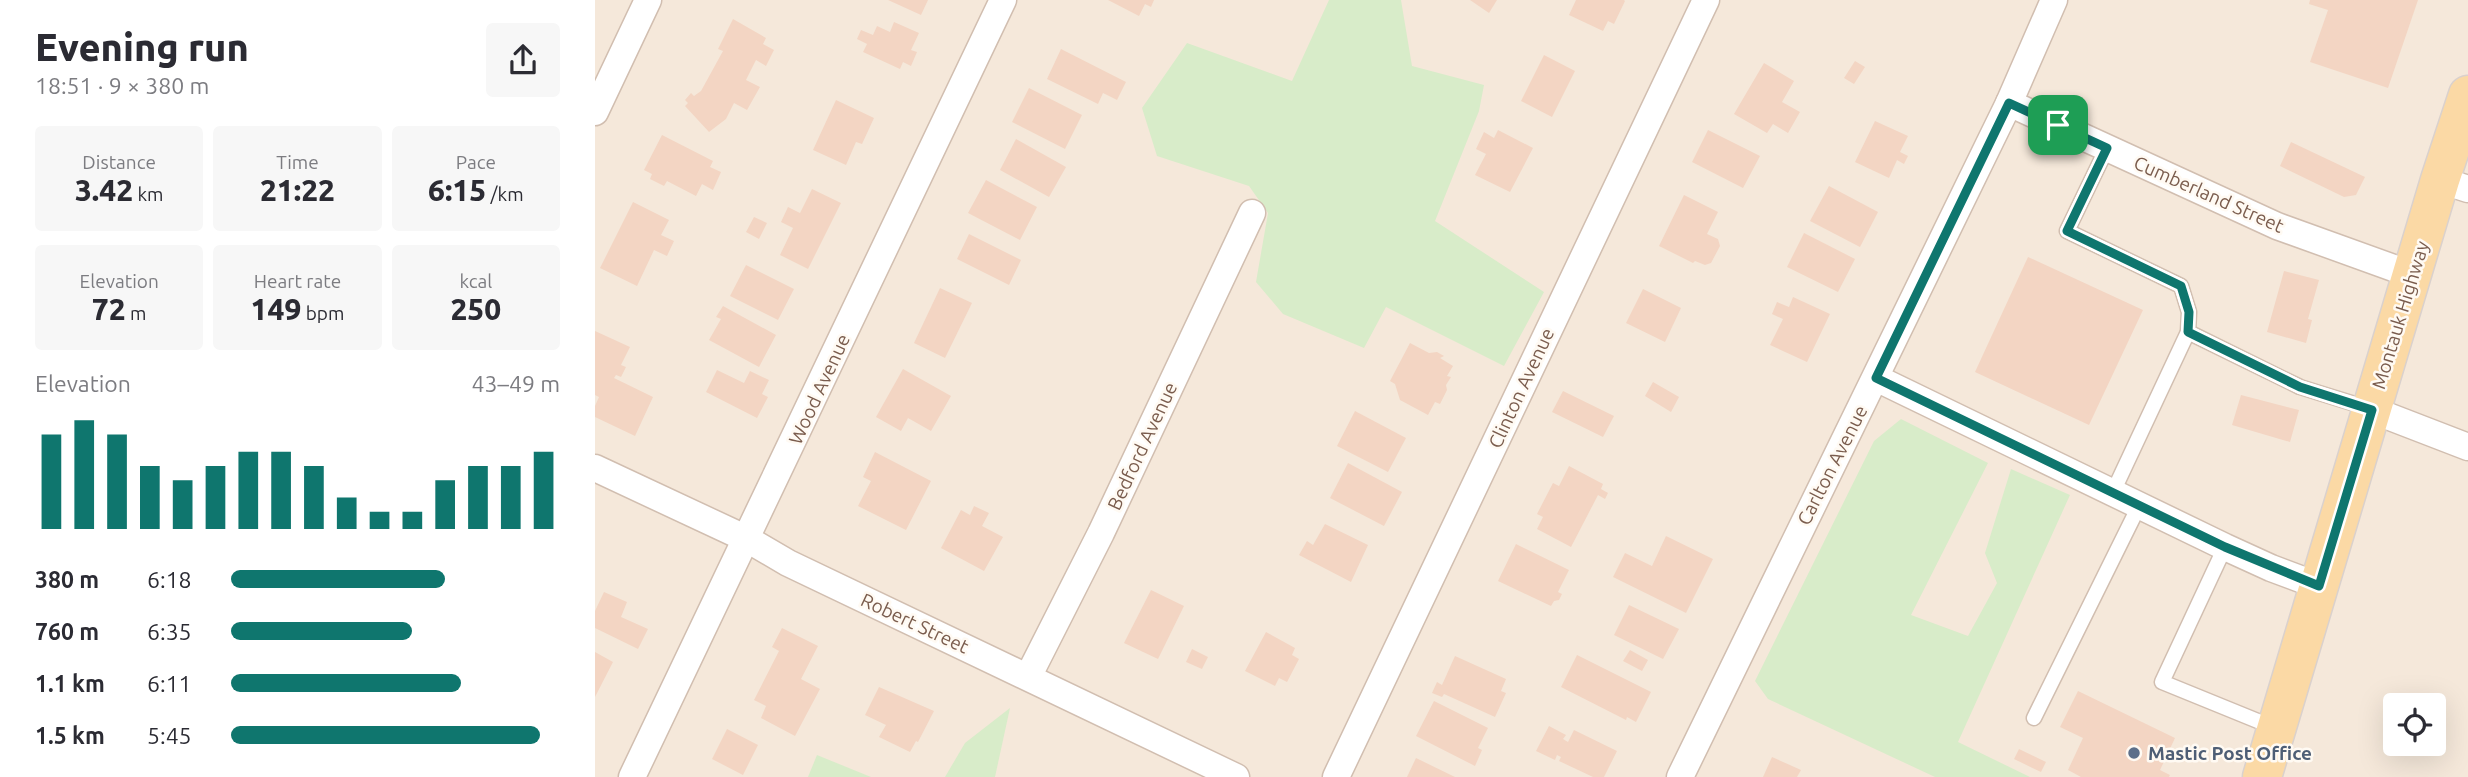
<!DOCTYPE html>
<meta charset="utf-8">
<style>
body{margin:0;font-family:Ubuntu,sans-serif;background:#f7f7f7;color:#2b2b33;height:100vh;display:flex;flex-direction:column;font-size:26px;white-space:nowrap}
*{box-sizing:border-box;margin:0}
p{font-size:23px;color:#7c7c81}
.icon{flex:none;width:38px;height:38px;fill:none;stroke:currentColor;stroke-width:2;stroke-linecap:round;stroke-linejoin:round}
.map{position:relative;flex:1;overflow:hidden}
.drawer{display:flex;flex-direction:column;background:#fff;width:595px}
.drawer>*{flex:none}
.tools{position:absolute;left:1788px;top:693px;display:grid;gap:14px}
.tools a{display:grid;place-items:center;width:63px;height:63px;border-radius:7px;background:#fff;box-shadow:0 7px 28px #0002;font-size:35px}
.pin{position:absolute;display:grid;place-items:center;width:60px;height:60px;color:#fff;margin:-30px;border-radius:14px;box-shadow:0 4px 10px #0006}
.round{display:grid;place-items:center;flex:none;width:74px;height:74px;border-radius:7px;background:#f7f7f7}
.overview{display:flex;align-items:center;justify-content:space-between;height:119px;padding:0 35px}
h1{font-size:38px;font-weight:800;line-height:52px}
.stats{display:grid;grid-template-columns:repeat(3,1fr);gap:10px;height:119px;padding:7px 35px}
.stats div{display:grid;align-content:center;border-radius:7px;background:#f7f7f7;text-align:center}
.stats b{font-size:30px;font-weight:800}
.stats small{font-size:19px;font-weight:400}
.stats p{font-size:19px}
.chart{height:196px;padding:14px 35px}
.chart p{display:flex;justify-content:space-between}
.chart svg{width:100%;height:126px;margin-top:7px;stroke:#0f766e;stroke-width:6}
ul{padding:0 35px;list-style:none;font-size:23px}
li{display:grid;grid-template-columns:112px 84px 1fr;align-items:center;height:52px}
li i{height:18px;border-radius:9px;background:#0f766e}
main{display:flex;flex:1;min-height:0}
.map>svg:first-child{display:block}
.residential{fill:#f5e8da;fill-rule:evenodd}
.green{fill:#d8ecc9}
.building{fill:#f3d5c3}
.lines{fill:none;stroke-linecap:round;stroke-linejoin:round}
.service-casing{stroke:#d1beb0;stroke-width:17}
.minor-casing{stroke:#d1beb0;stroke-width:29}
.primary-casing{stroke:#dad1cd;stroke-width:41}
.service{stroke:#fff;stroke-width:14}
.minor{stroke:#fff;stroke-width:26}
.primary{stroke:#fbd9a5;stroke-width:38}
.route-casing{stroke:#fff;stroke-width:14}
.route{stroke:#0f766e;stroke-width:9}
.service-dot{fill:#5c6f8a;stroke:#fffaf3;stroke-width:2.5}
.labels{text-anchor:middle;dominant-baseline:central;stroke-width:5;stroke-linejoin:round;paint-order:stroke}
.street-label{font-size:19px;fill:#7a5c4d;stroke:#fffaf3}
.service-label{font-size:19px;font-weight:bold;fill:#4e5e75;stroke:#fffaf3;text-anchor:start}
</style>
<main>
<section class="drawer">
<div class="overview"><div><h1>Evening run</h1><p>18:51 · 9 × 380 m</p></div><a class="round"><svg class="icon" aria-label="share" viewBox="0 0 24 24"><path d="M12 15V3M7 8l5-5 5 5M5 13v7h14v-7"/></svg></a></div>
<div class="stats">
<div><p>Distance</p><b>3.42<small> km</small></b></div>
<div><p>Time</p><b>21:22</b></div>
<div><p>Pace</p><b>6:15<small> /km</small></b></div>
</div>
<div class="stats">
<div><p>Elevation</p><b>72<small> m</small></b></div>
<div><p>Heart rate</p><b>149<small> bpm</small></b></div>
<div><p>kcal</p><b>250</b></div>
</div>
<div class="chart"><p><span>Elevation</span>43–49 m</p>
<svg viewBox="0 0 160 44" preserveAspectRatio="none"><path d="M5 44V11M15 44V6M25 44V11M35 44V22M45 44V27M55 44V22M65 44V17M75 44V17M85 44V22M95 44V33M105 44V38M115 44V38M125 44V27M135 44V22M145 44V22M155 44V17"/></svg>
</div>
<ul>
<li><b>380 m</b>6:18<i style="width:65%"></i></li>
<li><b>760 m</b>6:35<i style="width:55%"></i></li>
<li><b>1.1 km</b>6:11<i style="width:70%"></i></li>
<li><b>1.5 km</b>5:45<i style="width:94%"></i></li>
</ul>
</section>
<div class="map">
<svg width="1873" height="777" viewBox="0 0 1873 777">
<rect width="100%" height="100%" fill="#fdf6ec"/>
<path class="residential" d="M0 0H1873V777H0ZM1801 705H1839V744H1801Z"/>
<g class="green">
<polygon points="734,0 806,0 817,66 889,85 884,111 840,221 949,292 909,366 791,307 769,348 688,314 661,282 673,213 654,186 562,156 547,108 592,43 697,81"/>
<polygon points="1306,419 1393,463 1316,615 1373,636 1402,583 1390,553 1416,469 1475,495 1363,742 1435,777 1340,777 1173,699 1160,681 1279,441"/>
<polygon points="415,708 400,777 350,777 370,743"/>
<polygon points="222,755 276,777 213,777"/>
</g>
<g class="building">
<polygon points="293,0 333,0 326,15"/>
<polygon points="513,0 559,0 556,7 550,4 544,16"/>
<polygon points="875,0 902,0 894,13"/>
<polygon points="981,0 1029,0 1030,1 1019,24 1013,21 1008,31 974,15"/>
<polygon points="1715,0 1823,0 1793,88 1715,62 1733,10 1714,4"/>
<polygon points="138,19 171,38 168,44 179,50 171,66 161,60 151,80 165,87 152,110 139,103 131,119 114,132 90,106 93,103 90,100 96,93 99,96 106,91 128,51 123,49"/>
<polygon points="299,22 324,33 316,50 322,52 316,66 308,62 305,69 268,52 272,44 262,39 266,30 278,35 282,26 295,32"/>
<polygon points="466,49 531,82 522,100 508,93 503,104 452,79"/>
<polygon points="949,55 980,71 957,117 926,101"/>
<polygon points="1260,61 1270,67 1259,84 1249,78"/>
<polygon points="1169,63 1199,81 1187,102 1205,112 1193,133 1178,124 1172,133 1139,114"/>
<polygon points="434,88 487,115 470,149 417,122"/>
<polygon points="241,100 279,118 267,144 261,142 251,165 218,150"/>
<polygon points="1280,121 1313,136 1305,152 1313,156 1309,164 1302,160 1294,178 1260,162"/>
<polygon points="903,130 938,148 915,192 880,175 891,154 881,149 889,132 899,138"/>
<polygon points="1113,130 1165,156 1148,188 1097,162"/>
<polygon points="67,135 118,161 115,167 126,172 118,190 107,184 101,196 72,181 69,186 55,179 57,174 49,170"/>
<polygon points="421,139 471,167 454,197 405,170"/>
<polygon points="1696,142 1770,177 1761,195 1749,197 1685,166"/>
<polygon points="391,180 442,207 425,240 373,213"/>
<polygon points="1234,186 1283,212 1265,247 1215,221"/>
<polygon points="217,189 246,203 213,269 185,255 198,228 186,222 193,207 205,213"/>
<polygon points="1089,195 1123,212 1112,234 1123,239 1125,246 1116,263 1110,265 1100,261 1098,263 1064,246"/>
<polygon points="38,202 74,220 66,235 79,241 72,256 59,250 42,286 5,268"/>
<polygon points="159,217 172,223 164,239 151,232"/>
<polygon points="1209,233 1260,259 1243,292 1192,267"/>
<polygon points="374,234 426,260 414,285 362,259"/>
<polygon points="1433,257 1548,310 1494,425 1380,372"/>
<polygon points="151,265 199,289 183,320 135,296"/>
<polygon points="1689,271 1724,280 1713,319 1717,320 1711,343 1672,332"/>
<polygon points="345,288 377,303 350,358 319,343"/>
<polygon points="1048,289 1086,308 1070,342 1031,323"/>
<polygon points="1198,297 1235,314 1212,362 1175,345 1188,319 1177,314 1182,302 1194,307"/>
<polygon points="128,306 181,335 164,367 114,340 126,319 121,317"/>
<polygon points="0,331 35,347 26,365 31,367 26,377 21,375 19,378 58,397 40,436 0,417 0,406 4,397 0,395"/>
<polygon points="815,343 834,353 842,352 849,356 845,358 858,366 852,376 856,377 851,385 852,390 845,404 840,402 833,415 805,400 800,384 795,381"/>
<polygon points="308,369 356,396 336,431 313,418 306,431 281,417"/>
<polygon points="122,370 149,383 155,371 174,380 167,394 173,397 162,418 111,392"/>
<polygon points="1058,382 1084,397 1076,412 1050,396"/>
<polygon points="968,391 1019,416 1008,437 957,412"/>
<polygon points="1646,395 1704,410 1695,442 1637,425"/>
<polygon points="760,411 811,438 793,472 742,446"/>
<polygon points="280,452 336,481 311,530 263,506 276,481 268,477"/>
<polygon points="753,463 807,492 789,526 735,498"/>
<polygon points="974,466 1008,484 1006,489 1013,493 1010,499 1003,495 976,547 942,529 948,517 942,514 958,483 964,486"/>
<polygon points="379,506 394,513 387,526 408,537 389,571 346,548 366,510 375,515"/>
<polygon points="730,524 773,545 756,582 704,555 712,541 718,545"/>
<polygon points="1071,536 1118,559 1091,613 1018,577 1030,553 1057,566"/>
<polygon points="921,544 974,570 963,592 967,594 964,600 959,601 956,606 903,581"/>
<polygon points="556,590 589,606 563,659 529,643"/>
<polygon points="9,592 32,602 26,617 53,629 43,649 0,628 0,611"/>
<polygon points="1034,605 1084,629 1068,659 1019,635"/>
<polygon points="187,628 223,646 206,679 225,689 200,736 166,718 171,706 159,700 184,651 177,647"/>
<polygon points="671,632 700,648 697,655 704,659 692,682 684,678 680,686 650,671"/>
<polygon points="597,649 613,657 607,669 591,662"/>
<polygon points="1035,650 1053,660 1047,671 1028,661"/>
<polygon points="0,652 18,662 0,697"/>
<polygon points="982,655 1056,692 1041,722 1032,717 1031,720 966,687"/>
<polygon points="860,656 911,679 906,691 911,693 900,717 849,694 847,697 837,693 842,682 847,685"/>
<polygon points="284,687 339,711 323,742 321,741 315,752 284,737 291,725 270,715"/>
<polygon points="1483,691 1580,738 1565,770 1575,775 1574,777 1486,777 1473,770 1488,738 1465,727"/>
<polygon points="839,701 893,728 883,748 887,750 880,766 821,736"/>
<polygon points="954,726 971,735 968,739 973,742 979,730 1022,751 1009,777 998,777 964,761 966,757 962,755 960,760 941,751"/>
<polygon points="132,729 163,745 148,775 117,759"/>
<polygon points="1424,749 1451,762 1446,772 1419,759"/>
<polygon points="1177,757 1206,770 1202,777 1168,777"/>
<polygon points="821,758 860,777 812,777"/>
</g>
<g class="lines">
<g class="service-casing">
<g id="service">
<polyline points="1512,148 1472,231 1586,286 1594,312 1593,332 1518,492"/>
<polyline points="1593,332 1705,387 1776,409"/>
<polyline points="1630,547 1567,682 1680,728"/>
<polyline points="1439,718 1544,506"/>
</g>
</g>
<g class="minor-casing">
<g id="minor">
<polyline points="1414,103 1682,226 1818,275"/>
<polyline points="0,112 53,0"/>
<polyline points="1845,180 1873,189"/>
<polyline points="1281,378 1630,547 1676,568 1724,586"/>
<polyline points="1777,410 1873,447"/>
<polyline points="0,468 152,539 193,563 641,777"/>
<polyline points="433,677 506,533 657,213"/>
<polyline points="37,777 408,0"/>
<polyline points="741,777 1111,0"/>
<polyline points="1085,777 1414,103 1459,0"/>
</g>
</g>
<g class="primary-casing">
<polyline id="primary" points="1667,777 1845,180 1873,95"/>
</g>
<use href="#service" class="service"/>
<use href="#minor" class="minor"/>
<use href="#primary" class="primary"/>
</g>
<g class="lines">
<g class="route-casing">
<polygon id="route" points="1414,103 1512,148 1472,231 1586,286 1594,312 1593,332 1705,387 1777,410 1724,586 1630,547 1281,378"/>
</g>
<use href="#route" class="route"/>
</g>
<circle class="service-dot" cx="1539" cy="753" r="7"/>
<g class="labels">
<g class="street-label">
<text transform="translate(1614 194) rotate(24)">Cumberland Street</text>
<text transform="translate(1805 315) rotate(-73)">Montauk Highway</text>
<text transform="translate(926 388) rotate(-65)">Clinton Avenue</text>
<text transform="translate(224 389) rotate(-65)">Wood Avenue</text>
<text transform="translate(547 446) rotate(-65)">Bedford Avenue</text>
<text transform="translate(1237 465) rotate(-63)">Carlton Avenue</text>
<text transform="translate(320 623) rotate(25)">Robert Street</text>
</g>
<g class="service-label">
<text x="1553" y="753">Mastic Post Office</text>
</g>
</g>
</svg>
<div class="tools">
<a><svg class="icon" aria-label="locate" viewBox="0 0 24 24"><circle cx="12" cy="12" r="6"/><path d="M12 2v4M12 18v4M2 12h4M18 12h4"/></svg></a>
</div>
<div class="pin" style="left:1463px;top:125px;background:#1e9e55"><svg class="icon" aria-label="arrive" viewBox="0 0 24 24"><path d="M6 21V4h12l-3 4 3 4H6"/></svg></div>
</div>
</main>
